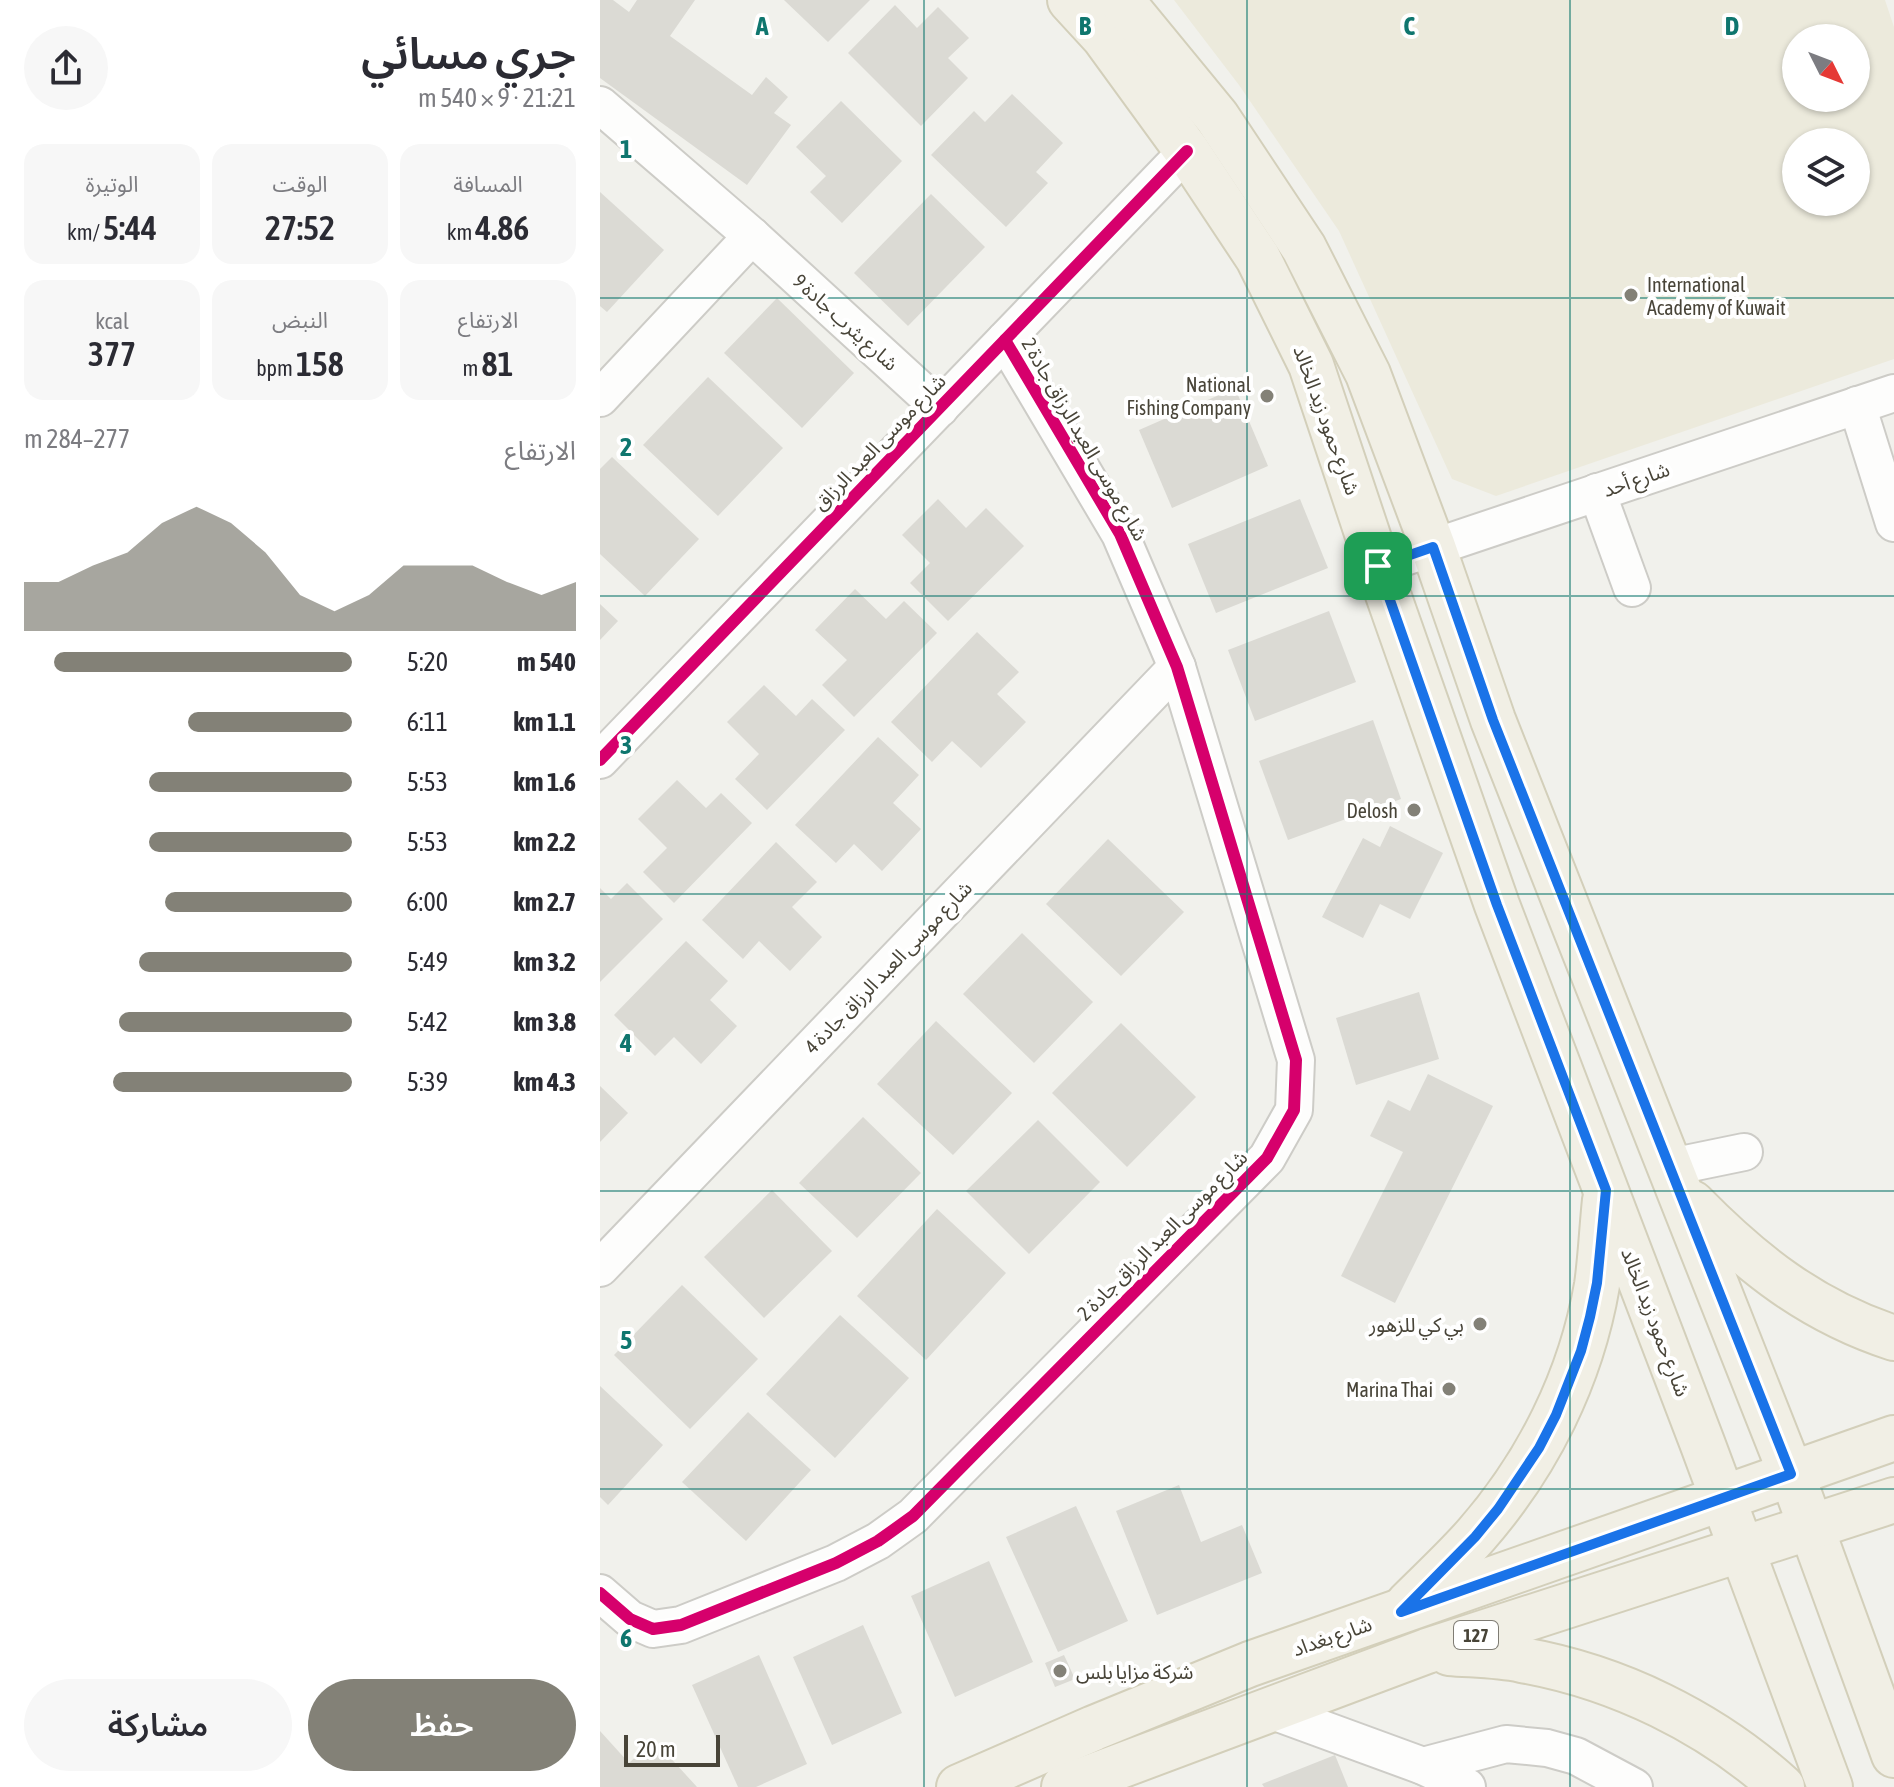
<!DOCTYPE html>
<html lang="ar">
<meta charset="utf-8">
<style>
body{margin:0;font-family:"Asap Condensed","Noto Sans Arabic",sans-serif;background:#f7f7f7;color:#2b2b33;direction:rtl;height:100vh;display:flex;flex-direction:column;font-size:30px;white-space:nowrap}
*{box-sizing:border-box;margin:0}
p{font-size:26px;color:#7c7c81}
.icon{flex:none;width:44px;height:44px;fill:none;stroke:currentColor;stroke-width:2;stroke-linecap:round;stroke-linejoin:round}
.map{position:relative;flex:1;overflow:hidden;direction:ltr}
.drawer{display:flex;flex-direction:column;background:#fff;width:600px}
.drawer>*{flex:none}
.needle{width:52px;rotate:132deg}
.buttons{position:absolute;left:1182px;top:24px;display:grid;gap:16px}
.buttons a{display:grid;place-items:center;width:88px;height:88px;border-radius:50%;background:#fff;box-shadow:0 2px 6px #0004;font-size:40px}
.scale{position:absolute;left:24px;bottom:20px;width:96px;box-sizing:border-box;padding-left:8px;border:4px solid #484438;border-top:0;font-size:22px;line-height:28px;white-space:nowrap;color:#484438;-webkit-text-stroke:6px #fff;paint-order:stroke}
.pin{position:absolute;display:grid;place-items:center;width:68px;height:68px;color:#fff;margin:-34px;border-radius:16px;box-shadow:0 4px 12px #0006}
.round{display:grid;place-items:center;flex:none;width:84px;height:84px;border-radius:42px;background:#f7f7f7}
.overview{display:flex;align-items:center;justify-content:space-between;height:136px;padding:0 24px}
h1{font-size:44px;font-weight:600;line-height:60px}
.stats{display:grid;grid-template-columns:repeat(3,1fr);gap:12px;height:136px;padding:8px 24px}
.stats div{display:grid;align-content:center;border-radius:20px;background:#f7f7f7;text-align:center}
.stats b{font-size:34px;font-weight:600}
.stats small{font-size:22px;font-weight:400}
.stats p{font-size:22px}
.chart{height:224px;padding:16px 24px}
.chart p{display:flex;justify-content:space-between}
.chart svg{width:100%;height:144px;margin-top:8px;fill:#838177;opacity:.7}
.primary-button{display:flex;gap:16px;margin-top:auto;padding:16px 24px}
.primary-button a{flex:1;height:92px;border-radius:48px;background:#838177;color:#fff;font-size:32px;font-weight:600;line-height:92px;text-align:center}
.primary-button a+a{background:#f7f7f7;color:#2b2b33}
ul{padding:0 24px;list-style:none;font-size:26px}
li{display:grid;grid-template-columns:128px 96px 1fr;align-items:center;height:60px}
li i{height:20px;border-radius:10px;background:#838177}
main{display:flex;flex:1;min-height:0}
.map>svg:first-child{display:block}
.education{fill:#eceadc;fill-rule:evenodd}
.building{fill:#dbdad4}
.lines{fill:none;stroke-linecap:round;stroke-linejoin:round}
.minor-casing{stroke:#cdccc7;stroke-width:40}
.major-casing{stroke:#d3cfba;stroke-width:48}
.minor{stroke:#fdfdfc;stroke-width:36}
.major{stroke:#f1efe5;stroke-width:44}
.cycleway-casing{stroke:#fff;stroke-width:17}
.cycleway{stroke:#d6006c;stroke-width:12}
.route-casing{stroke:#fff;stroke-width:16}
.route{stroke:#1a73e8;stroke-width:10}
.grid{fill:none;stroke:#0f766e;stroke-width:2;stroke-opacity:0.55}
.poi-dot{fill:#838177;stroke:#fff;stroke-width:3}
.labels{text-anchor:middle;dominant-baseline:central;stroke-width:8;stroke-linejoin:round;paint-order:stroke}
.shield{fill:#fff;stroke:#7f7c74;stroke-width:2}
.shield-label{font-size:18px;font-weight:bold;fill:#484438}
.poi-label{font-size:20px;fill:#484438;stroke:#fff;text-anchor:end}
.street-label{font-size:20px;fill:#484438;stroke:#fff}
.grid-label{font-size:26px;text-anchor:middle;font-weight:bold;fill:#0f766e;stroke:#fff;stroke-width:8;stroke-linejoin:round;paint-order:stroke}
</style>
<main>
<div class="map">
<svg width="1294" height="1787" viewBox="0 0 1294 1787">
<rect width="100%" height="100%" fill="#f1f1ec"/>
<path class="education" d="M574 0H1285L1294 27V359L896 496 852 479 739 231 639 85ZM1196 38H1256V98H1196ZM1196 142H1256V202H1196Z"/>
<g class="building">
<polygon points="0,0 13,0 29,12 37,0 95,0 70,36 152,95 166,77 188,97 174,113 191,125 147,185 0,78"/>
<polygon points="184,0 270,0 228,42"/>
<polygon points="295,5 317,28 338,7 369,38 348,58 368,78 321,126 248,53"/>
<polygon points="412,94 463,143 436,172 448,183 406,227 331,155 374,111 385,122"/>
<polygon points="241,101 302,161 242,223 210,192 226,176 196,147"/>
<polygon points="0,192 64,250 7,312 0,306"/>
<polygon points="331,194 385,247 308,326 254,273"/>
<polygon points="177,298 254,373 202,428 124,353"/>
<polygon points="108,377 183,448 118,516 43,445"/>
<polygon points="635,388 668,466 572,508 539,430"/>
<polygon points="12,457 99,539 45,596 0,554 0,469"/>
<polygon points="338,499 366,528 386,508 424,546 348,621 310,583 330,563 302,535"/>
<polygon points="700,499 728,568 616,613 588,544"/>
<polygon points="255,589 286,619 304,601 337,633 254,717 222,685 247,660 215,630"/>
<polygon points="0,604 18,621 0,640"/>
<polygon points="729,611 756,682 655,721 628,650"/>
<polygon points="377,632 419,672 397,694 426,722 381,768 352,741 332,762 291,722"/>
<polygon points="164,685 196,716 212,699 245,730 167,810 135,779 159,754 127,722"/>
<polygon points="773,720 801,799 688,840 659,761"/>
<polygon points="278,737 319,775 293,803 321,829 282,871 254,844 236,863 195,825"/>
<polygon points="77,780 106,808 121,793 152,823 74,903 43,872 67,848 38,819"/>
<polygon points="790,826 843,853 810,919 780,904 763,938 722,917 763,838 780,847"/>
<polygon points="508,839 584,912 521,976 446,904"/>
<polygon points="176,842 217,882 192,907 222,937 190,971 159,941 143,959 102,920"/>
<polygon points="27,883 63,919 0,982 0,888 11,899"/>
<polygon points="422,933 493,1002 434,1063 363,994"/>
<polygon points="86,941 128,981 110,1000 137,1026 101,1064 74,1037 55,1056 14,1015"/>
<polygon points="819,992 839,1059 756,1085 736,1018"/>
<polygon points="336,1021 412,1093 353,1155 277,1084"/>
<polygon points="521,1023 596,1097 527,1167 452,1093"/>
<polygon points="828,1074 893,1106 795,1303 741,1276 803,1152 770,1136 788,1100 810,1111"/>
<polygon points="0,1086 28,1113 0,1142"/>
<polygon points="263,1117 321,1173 257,1238 199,1183"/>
<polygon points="438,1120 500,1182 429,1254 366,1191"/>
<polygon points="172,1190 232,1251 164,1318 104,1257"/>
<polygon points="337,1209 406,1273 326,1360 257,1296"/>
<polygon points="82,1285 158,1359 90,1429 14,1355"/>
<polygon points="240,1315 309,1378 235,1458 166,1394"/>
<polygon points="0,1386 63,1445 8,1505 0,1497"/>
<polygon points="148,1412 211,1470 146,1541 82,1482"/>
<polygon points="579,1485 601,1542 642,1525 662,1573 557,1615 516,1511"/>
<polygon points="476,1506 528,1621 458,1652 406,1537"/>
<polygon points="389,1561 433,1662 355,1697 311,1596"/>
<polygon points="263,1625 302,1713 232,1745 193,1657"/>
<polygon points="159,1655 207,1764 156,1787 138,1787 92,1685"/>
<polygon points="464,1655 475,1679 455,1687 445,1663"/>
<polygon points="0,1731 29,1763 54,1740 97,1787 0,1787"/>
<polygon points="735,1755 748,1787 664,1787 662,1784"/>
</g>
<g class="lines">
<g class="minor-casing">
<g id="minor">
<polyline points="0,105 152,236 340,408"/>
<polyline points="0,398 152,236"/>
<polyline points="1257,405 1294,523"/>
<polyline points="997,492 1032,588"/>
<polyline points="778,566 1294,393"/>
<polyline points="0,760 587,151"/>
<polyline points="1071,1167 1144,1152"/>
<polyline points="0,1268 577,667"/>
<polyline points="0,1593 30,1619 53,1629 81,1625 236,1563 278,1541 313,1516 667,1158 694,1110 696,1060 577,667 520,534 405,340"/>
<polyline points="670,1710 823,1766 867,1787"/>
<polyline points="823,1766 906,1744 947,1748 976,1756 1034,1787"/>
</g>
</g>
<g class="major-casing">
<g id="major">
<polyline points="470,0 504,37 587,151 658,258 711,365 778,566 897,905 1103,1445 1230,1787"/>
<polyline points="521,0 617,117 704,248 768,374 833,547 893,720 1199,1494 1294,1755"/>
<path d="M1092 1203C1152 1264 1211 1311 1294 1338"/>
<path d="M808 1604C831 1581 855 1559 876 1535 938 1464 981 1378 997 1285 1001 1257 1002 1228 1005 1200"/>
<path d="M849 1653C873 1655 899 1655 922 1660 1018 1677 1110 1722 1182 1787"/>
<polyline points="359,1787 494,1728 650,1664 1294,1438"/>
<polyline points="464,1787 827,1651 1294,1500"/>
</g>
</g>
<use href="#minor" class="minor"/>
<use href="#major" class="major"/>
<g class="cycleway-casing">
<g id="cycleway">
<polyline points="0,760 587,151"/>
<polyline points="0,1593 30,1619 53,1629 81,1625 236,1563 278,1541 313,1516 667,1158 694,1110 696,1060 577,667 520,534 405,340"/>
</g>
</g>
<use href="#cycleway" class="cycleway"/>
</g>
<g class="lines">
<g class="route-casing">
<polygon id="route" points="833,547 893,720 1191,1474 801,1612 875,1537 898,1509 939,1448 956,1415 981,1351 990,1317 997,1283 1006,1190 897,905 778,566"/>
</g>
<use href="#route" class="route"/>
</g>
<path class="grid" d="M324 0V1787M647 0V1787M970 0V1787M0 298H1294M0 596H1294M0 894H1294M0 1191H1294M0 1489H1294"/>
<g class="poi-dot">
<circle cx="1031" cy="295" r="8"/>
<circle cx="667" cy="396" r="8"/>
<circle cx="814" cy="810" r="8"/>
<circle cx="880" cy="1324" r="8"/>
<circle cx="849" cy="1389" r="8"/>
<circle cx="460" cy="1671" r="8"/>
</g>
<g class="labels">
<rect class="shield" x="854" y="1621" width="44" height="28" rx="6"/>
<g class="shield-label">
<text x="876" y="1635">127</text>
</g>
<g class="poi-label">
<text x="1047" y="284" text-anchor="start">International<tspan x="1047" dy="23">Academy of Kuwait</tspan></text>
<text x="651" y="384">National<tspan x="651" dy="23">Fishing Company</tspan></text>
<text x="798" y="810">Delosh</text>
<text x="864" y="1324">بي كي للزهور</text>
<text x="833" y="1389">Marina Thai</text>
<text x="476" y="1671" text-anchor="start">شركة مزايا بلس</text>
</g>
<g class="street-label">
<text transform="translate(246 322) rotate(42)">شارع يثرب جادة 9</text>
<text transform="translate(727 420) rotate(70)">شارع حمود زيد الخالد</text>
<text transform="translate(485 439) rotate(60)">شارع موسى العبد الرزاق جادة 2</text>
<text transform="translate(279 442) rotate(-46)">شارع موسى العبد الرزاق</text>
<text transform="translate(1036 479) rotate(-19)">شارع أحد</text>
<text transform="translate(288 967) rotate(-46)">شارع موسى العبد الرزاق جادة 4</text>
<text transform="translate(562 1235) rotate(-45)">شارع موسى العبد الرزاق جادة 2</text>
<text transform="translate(1056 1322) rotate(69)">شارع حمود زيد الخالد</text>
<text transform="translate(732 1636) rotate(-19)">شارع بغداد</text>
</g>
</g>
<g class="grid-label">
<text x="162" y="35">A</text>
<text x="485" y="35">B</text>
<text x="809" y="35">C</text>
<text x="1132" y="35">D</text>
<text x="26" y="158">1</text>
<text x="26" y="456">2</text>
<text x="26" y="754">3</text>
<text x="26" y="1052">4</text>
<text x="26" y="1349">5</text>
<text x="26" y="1647">6</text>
</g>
</svg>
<div class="buttons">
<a><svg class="needle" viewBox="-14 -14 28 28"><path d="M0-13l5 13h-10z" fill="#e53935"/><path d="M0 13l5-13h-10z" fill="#7c7c81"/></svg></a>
<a><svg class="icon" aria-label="layers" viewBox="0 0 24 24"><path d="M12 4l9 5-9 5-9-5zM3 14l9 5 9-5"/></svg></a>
</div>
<div class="scale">20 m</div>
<div class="pin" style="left:778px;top:566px;background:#1e9e55"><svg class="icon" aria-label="arrive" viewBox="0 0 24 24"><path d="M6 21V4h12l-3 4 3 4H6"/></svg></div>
</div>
<section class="drawer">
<div class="overview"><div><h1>جري مسائي</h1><p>21:21 · 9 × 540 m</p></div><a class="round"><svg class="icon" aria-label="share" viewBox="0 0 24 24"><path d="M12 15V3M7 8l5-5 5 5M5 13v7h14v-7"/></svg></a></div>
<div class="stats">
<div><p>المسافة</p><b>4.86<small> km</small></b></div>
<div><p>الوقت</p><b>27:52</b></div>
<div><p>الوتيرة</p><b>5:44<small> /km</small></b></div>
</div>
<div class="stats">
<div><p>الارتفاع</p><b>81<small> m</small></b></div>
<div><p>النبض</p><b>158<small> bpm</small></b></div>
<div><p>kcal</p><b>377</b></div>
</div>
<div class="chart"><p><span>الارتفاع</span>277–284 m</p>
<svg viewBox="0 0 160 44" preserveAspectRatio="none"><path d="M0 44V29L10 29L20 24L30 20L40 11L50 6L60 11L70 20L80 33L90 38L100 33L110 24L120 24L130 24L140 29L150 33L160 29V44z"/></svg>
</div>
<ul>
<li><b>540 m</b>5:20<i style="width:91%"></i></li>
<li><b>1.1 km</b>6:11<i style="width:50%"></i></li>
<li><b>1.6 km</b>5:53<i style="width:62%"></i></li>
<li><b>2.2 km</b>5:53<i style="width:62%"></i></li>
<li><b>2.7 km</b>6:00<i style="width:57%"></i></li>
<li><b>3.2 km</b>5:49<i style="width:65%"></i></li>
<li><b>3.8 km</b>5:42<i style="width:71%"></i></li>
<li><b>4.3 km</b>5:39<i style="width:73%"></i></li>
</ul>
<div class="primary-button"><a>حفظ</a><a>مشاركة</a></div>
</section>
</main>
